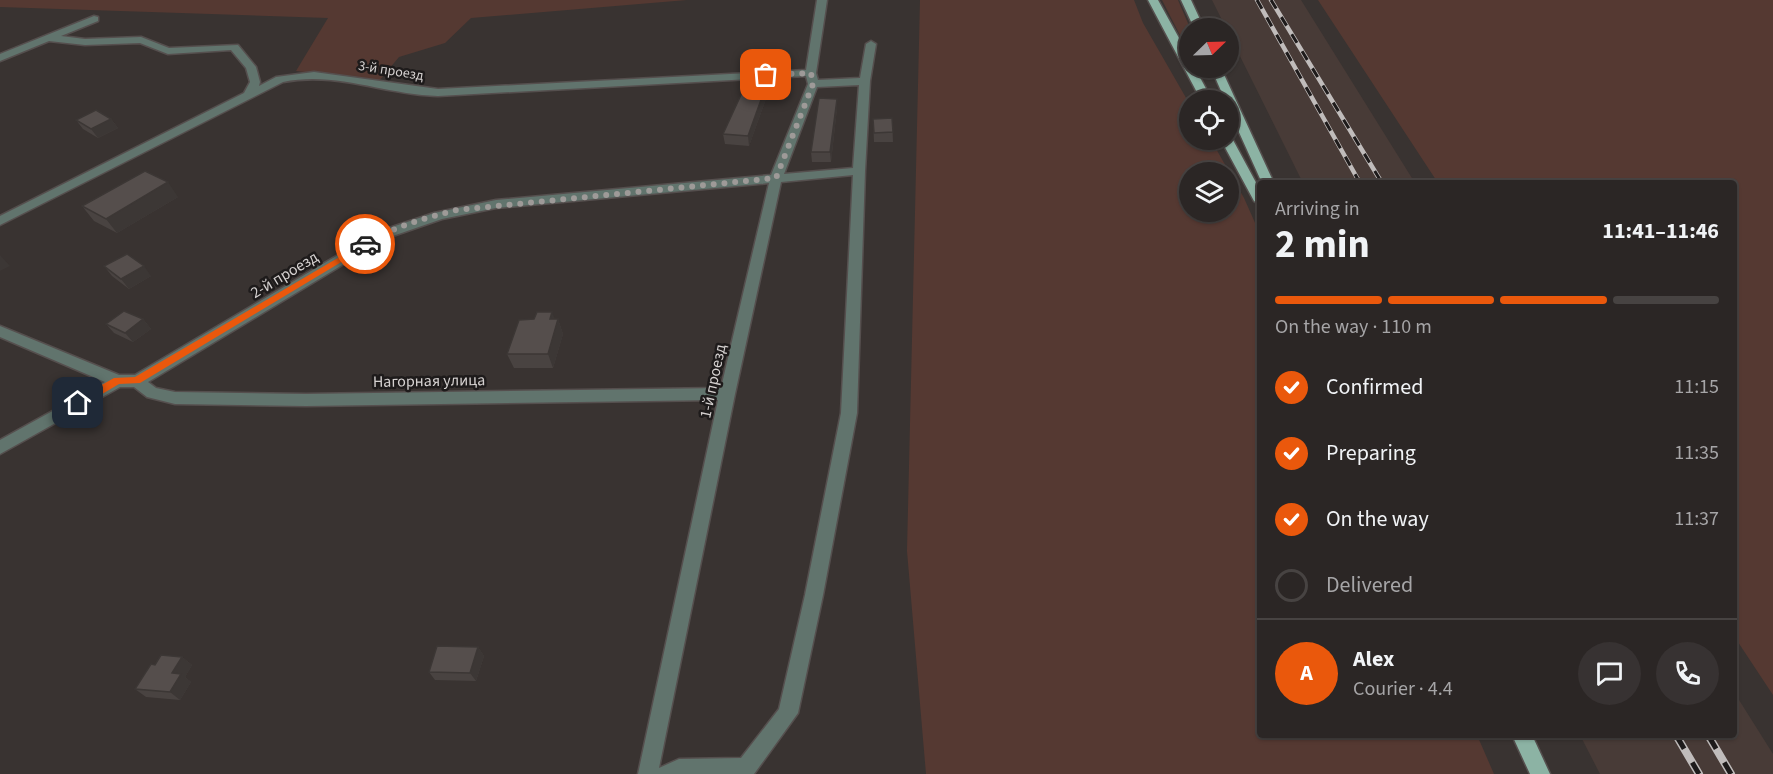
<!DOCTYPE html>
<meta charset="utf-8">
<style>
body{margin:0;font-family:"Source Sans 3",sans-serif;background:#373232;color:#f1f3f6;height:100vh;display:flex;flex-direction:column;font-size:22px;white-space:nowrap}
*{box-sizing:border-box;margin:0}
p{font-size:20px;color:#a6a5a7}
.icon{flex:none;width:33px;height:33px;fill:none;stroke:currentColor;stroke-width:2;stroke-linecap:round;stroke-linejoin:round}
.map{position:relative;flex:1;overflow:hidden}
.drawer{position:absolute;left:1257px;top:180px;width:480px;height:558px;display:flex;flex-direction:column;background:#2b2625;border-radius:6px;box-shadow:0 2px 4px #0004,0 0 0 2px #474342}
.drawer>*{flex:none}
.needle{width:39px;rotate:67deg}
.tools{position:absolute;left:1179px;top:18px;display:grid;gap:12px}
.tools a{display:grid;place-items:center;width:60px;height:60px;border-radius:50%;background:#2b2625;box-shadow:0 2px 4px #0004,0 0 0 2px #474342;font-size:30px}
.pin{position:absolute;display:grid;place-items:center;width:51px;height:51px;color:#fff;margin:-26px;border-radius:12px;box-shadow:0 3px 9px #0006}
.courier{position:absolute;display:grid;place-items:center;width:60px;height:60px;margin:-30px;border:4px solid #ea580c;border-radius:50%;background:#fff;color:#222;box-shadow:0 2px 8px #0007}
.headline em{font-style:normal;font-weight:700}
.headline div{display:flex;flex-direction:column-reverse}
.headline{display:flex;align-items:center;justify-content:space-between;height:102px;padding:0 18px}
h1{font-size:39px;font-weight:700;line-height:45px}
.bar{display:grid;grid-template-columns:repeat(4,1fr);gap:9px 6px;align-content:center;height:72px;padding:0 18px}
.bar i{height:8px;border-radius:4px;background:#474342}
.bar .selected{background:#ea580c}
.bar p{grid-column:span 4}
.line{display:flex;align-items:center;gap:15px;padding:0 18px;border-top:2px solid #474342}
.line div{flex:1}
.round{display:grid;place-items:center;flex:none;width:63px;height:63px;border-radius:32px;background:#373232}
ol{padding:0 18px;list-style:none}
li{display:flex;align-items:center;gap:18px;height:66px}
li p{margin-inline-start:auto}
li .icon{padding:6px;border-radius:50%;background:#ea580c;color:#fff;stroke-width:4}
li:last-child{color:#a6a5a7}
li i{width:33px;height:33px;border:3px solid #474342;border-radius:50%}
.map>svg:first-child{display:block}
.built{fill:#483b37}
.green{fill:#553932;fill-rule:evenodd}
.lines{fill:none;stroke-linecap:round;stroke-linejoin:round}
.minor-casing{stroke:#554f4e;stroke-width:3}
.major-casing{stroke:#554f4e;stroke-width:3}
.minor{fill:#61746d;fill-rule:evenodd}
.major{fill:#8cb3a4;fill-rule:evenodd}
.rail-far1-casing{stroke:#c0bcbb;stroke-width:4.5}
.rail-casing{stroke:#c0bcbb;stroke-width:8}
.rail-far1{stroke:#1e1b1b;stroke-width:3;stroke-dasharray:10;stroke-linecap:butt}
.rail{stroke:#1e1b1b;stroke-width:5;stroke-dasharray:16;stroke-linecap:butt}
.wall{fill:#494341}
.shaded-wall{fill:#3c3735}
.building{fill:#554e4c;stroke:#3c3735;stroke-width:1.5}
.route{fill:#ea580c}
.done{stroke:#9e9a98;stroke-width:6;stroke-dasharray:0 10.8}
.labels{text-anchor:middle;stroke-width:5;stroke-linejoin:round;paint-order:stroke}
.far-street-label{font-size:14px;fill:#d5d1d0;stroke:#1e1b1b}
.street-label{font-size:16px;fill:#d5d1d0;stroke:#1e1b1b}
</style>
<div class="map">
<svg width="1773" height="774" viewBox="0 0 1773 774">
<rect width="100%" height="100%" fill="#393331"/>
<path class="built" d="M1212 0H1301L1415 183H1303L1229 34 1228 28H1226Z
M1734 692 1773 754V774H1600L1580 735H1734Z"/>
<path class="green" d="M0 0H687L471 18 445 43 399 57 379 81 296 71 328 18 0 7Z
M920 0H1134L1143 23 1189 103 1190 140H1211L1244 198 1260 234V735H1477L1494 774H926L907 551ZM1228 172V212H1190V172Z
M1162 0H1178L1190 28 1189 53Z
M1318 0H1773V695L1734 636V183H1438Z"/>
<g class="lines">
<g class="minor-casing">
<path id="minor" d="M817 0H827L816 73 818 80 860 78 866 44 871 41 876 44 870 81 865 171 857 413 823 595 798 713 754 774H638L718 400 306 406 175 404 147 397 134 387H120L0 454V440L105 382 0 337V326L119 375H135L377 232 434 213 496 200 771 175 808 84 806 76 438 96C385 95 337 71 283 82L0 225V216L244 93 250 82 246 68 231 50 168 54 140 43 85 45 49 41 0 61V54L94 16 98 17V21L61 36 85 39 141 37 169 48 238 45 256 67 260 82 259 86 276 77 314 72 438 89 806 70ZM859 85 853 168 784 174 817 87ZM853 175 841 413 805 595 779 709 741 758 679 759 659 768 735 394 781 182ZM769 183 721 388 306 394 175 392 156 388 148 382 387 238 442 219 496 208Z"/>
</g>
<g class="major-casing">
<path id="major" d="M1148 0H1158L1190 58V68H1195L1212 100H1201Z
M1181 0H1191L1204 28H1194Z
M1211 68H1221L1274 183H1262L1228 108V100H1225Z
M1228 137 1233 140 1260 190V205L1254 201 1221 140H1228Z
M1512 735H1532L1550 774H1530Z"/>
</g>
<use href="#minor" class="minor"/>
<use href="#major" class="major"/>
<g class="rail-far1-casing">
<path id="rail-far1" d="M1257 0 1360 183
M1271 0 1382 183"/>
</g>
<g class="rail-casing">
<path id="rail" d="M1676 735 1699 774
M1708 735 1731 774"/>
</g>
<use href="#rail-far1" class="rail-far1"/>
<use href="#rail" class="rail"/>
</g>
<path class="wall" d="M767 96 749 146 725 144 723 134Z
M837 108 831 162H812L811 152Z
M892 118 893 142H874L873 119Z
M111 119 118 128 98 138 83 129 76 120Z
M178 197 117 233 94 221 82 206Z
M104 266 151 276 129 289 112 276Z
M143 319 151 329 133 342 114 333 106 324Z
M555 319H558L563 334 553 368H514L507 354Z
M478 647 484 656 476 681 435 680 429 672Z
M182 657 192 665 185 677 191 682 180 700 146 697 135 689 155 665Z"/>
<path class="shaded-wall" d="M766 86 767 96 749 146 748 136Z
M837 99V108L831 162 830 152Z
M111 119 118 128 98 138 91 129Z
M168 182 178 197 117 233 106 219Z
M0 255 10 266 0 271Z
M144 266 151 276 129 289 121 279Z
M552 312 557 324 558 319 563 334 553 368 548 354 550 319Z
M143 319 151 329 133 342 125 333Z
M478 647 484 656 476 681 470 673Z
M182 657 192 665 185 677 191 682 180 700 170 692 172 673Z"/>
<path class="building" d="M746 84 766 86 748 136 723 134Z
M819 98 837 99 830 152H811Z
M96 110 111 119 91 129 76 120Z
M892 118 893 132 874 133 873 119Z
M145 171 168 182 106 219 82 206Z
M127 254 144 266 121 279 104 266Z
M124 311 143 319 125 333 106 324Z
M537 312H552L550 319H558L548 354H507L519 320 534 319Z
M437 646 478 647 470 673 429 672Z
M161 655 182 657 172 673 181 674 170 692 135 689 151 664 155 665Z"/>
<path class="route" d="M365 242 368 243V246L140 383 119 384 82 406H75V400L114 378 135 377Z"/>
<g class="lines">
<path class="done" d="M365 244C394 227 424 218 457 210L776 178 813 84 811 73 766 75"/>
</g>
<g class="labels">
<g class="far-street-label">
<text transform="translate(391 70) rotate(9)" y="5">3-й проезд</text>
</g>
<g class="street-label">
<text transform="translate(284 274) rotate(-31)" y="6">2-й проезд</text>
<text transform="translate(429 380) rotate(-1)" y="6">Нагорная улица</text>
<text transform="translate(712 381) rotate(-78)" y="6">1-й проезд</text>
</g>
</g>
</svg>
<div class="tools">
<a><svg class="needle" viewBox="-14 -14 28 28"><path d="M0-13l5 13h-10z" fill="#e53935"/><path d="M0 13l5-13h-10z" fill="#a6a5a7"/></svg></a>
<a><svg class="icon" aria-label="locate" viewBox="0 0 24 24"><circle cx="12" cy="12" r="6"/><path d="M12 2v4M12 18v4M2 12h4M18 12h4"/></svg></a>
<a><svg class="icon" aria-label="layers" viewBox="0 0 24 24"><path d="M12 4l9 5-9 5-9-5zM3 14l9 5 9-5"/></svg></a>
</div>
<div class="pin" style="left:766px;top:75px;background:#ea580c"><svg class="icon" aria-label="bag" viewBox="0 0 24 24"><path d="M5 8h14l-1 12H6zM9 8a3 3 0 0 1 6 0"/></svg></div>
<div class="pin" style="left:78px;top:403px;background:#1f2937"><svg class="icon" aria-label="home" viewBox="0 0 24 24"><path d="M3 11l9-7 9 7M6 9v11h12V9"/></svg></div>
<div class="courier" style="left:365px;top:244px"><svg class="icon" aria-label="car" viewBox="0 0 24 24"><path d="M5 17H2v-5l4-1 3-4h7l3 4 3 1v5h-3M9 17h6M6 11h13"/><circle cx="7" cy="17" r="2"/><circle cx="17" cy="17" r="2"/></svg></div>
<section class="drawer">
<div class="headline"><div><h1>2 min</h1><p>Arriving in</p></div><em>11:41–11:46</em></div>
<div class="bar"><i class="selected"></i><i class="selected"></i><i class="selected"></i><i></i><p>On the way · 110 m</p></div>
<ol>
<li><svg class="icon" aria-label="check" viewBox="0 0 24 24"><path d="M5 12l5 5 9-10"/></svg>Confirmed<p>11:15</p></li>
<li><svg class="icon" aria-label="check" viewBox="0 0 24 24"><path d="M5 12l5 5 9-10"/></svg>Preparing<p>11:35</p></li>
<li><svg class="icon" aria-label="check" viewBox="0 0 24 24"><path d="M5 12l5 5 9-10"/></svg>On the way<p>11:37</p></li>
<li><i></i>Delivered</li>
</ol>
<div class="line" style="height:108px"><b class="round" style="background:#ea580c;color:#fff">A</b><div><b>Alex</b><p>Courier · 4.4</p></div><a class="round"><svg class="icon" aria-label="chat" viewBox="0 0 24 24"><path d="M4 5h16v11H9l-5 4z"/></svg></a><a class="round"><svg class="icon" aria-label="phone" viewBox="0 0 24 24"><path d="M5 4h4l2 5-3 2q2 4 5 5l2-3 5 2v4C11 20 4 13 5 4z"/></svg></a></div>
</section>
</div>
